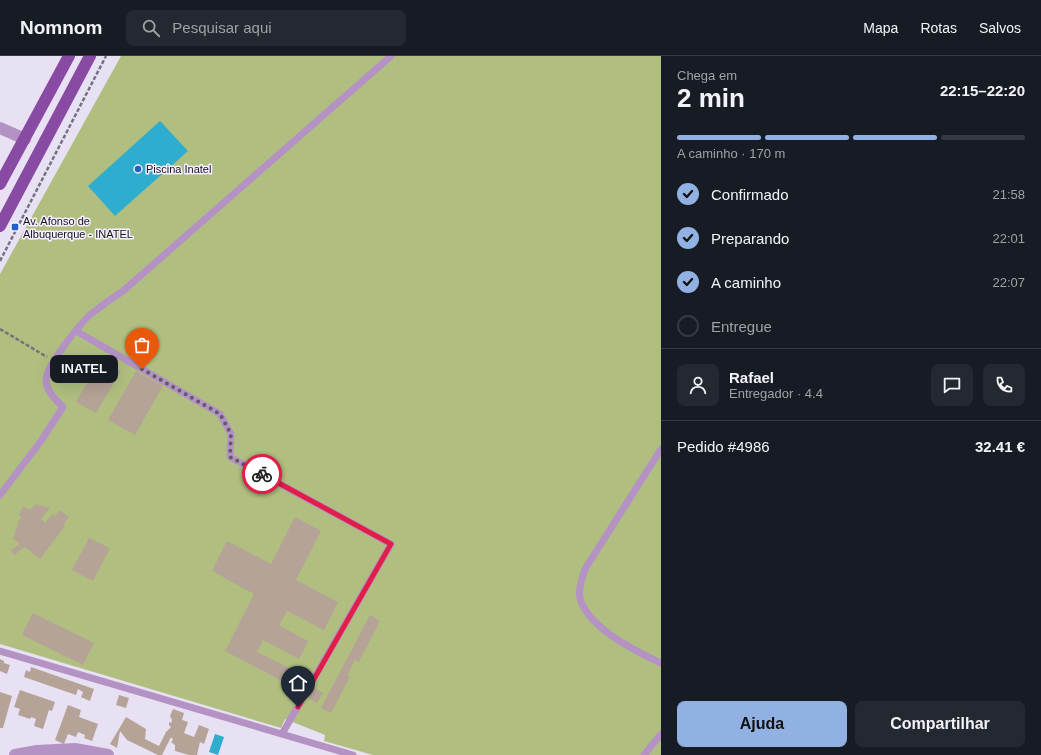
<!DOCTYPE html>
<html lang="pt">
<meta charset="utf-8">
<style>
body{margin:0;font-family:Helvetica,sans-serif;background:#242831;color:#f1f3f6;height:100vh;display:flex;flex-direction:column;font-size:15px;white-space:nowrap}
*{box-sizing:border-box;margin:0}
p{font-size:13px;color:#9ea1a6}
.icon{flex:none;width:22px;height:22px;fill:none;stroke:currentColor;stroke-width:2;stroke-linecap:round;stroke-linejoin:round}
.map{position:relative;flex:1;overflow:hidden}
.details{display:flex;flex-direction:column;background:#171b24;width:380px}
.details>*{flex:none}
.pin{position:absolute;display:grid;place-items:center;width:34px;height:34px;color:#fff;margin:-41px -17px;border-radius:50% 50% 50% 0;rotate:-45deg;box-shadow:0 0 4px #0007}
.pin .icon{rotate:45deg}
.courier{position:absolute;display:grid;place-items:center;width:40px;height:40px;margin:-20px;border:3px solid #e11d48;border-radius:50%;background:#fff;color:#222;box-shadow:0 1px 5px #0007}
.bubble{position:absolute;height:28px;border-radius:8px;background:#171b24;box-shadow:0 4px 16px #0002;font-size:13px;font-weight:700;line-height:28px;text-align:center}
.summary em{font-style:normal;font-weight:700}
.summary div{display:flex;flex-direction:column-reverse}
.summary{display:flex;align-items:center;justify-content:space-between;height:68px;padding:0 16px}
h1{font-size:26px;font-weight:700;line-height:30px}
.bar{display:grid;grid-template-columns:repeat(4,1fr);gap:6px 4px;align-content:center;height:48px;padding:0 16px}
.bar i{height:5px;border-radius:3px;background:#363941}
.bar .current{background:#92b1e3}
.bar p{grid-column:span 4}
.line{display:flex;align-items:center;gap:10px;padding:0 16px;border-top:1px solid #363941}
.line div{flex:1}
.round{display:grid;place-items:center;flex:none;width:42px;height:42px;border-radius:8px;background:#242831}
ol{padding:0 16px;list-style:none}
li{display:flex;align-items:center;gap:12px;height:44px}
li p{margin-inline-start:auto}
li .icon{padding:4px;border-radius:50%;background:#92b1e3;color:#111;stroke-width:4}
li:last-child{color:#9ea1a6}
li i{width:22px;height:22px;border:2px solid #363941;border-radius:50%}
.action{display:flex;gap:8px;margin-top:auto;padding:8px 16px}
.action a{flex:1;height:46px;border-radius:8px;background:#92b1e3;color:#111;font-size:16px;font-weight:700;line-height:46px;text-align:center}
.action a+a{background:#242831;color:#f1f3f6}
header{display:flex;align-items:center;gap:24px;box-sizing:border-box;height:56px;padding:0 20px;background:#171b24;border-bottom:1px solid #363941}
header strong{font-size:19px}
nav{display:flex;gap:22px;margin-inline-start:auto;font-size:14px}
.search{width:280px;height:36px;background:#242831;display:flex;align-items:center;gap:10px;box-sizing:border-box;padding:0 14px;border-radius:8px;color:#9ea1a6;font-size:15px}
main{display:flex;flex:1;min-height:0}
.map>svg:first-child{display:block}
.green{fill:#b0bf7f}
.water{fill:#2eadcf}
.building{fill:#b5a397}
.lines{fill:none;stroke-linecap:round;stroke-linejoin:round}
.path{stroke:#77727f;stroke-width:2.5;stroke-dasharray:4 2;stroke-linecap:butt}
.service{stroke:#b493c4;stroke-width:7}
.minor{stroke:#b493c4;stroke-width:12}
.primary{stroke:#894aa4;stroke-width:12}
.done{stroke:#605b66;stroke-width:4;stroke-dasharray:0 7.2}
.route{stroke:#e11d48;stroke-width:5}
.poi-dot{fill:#1f60cc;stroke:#f5efff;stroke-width:1.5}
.labels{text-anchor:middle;stroke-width:3;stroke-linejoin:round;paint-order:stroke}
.poi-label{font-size:11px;fill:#16131a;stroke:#f5efff;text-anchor:start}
</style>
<header>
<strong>Nomnom</strong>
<div class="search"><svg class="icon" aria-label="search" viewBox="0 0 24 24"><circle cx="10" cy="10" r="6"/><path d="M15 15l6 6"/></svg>Pesquisar aqui</div>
<nav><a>Mapa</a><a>Rotas</a><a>Salvos</a></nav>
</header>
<main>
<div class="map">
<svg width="661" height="699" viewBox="0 0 661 699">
<rect width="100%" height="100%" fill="#e8e1f4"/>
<path class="green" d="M121 0H661V699H373L324 685 325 679 285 663 281 672 0 588V218Z"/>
<path class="water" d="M160 65 188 95 115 160 88 130Z
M215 678 224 681 218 699 209 696Z"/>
<path class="building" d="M101 303 121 315 96 357 76 346Z
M136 315 163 330 135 379 108 364Z
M36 448 50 452 41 463 45 467 52 458 55 460 60 454 69 461 64 468 65 470 40 503 25 491 14 499 11 494 20 488 13 483 19 464 22 461 19 459 23 450 30 454Z
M295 461 321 475 296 524 338 546 324 574 287 555 279 569 308 585 299 603 263 584 257 596 293 614 286 627 225 595 254 538 212 515 227 485 271 508Z
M89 482 110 492 93 525 72 514Z
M33 557 94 587 83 609 22 579Z
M370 559 380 565 359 606 355 604 347 620 350 621 331 657 321 652Z
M0 603 4 605V607L10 609 7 618 0 615Z
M31 611 94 633 90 645 81 641 83 636 78 633 76 639 24 621 26 614 30 616Z
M314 631 323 637 317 647 308 642Z
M20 634 55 646 52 655 49 654 43 673 34 670 36 663 31 661 30 663 18 659 20 653 14 651Z
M0 636 12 640 3 672H0Z
M119 639 129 642 126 652 116 649Z
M68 649 81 654 79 661 98 668 92 685 84 682 85 679 78 676 76 681 68 678 64 688 55 684Z
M173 653 184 657 182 664 188 666 184 677 194 681 199 669 209 673 204 688 200 686 197 699H189L175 695V689L171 686 173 684 171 681 162 699H158L127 684 120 675 117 692 110 688 126 661 146 673 145 683 159 690 166 676 171 671 169 669V666L171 667 172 664 170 660Z"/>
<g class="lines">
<path class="path" d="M0 205 106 0
M0 273 47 301"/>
<path class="service" d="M76 275 220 358 231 378 230 401 391 488 282 678
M661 393 585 513C582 523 577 535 581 546 593 574 635 595 661 607
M0 439 41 385 63 351C56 344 48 337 46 326 43 313 80 268 91 258 101 250 112 242 123 235L391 0
M0 595 353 699
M644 699 661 678"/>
<path class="minor" d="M0 72 25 83
M15 699 37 695 75 693 108 699"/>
<path class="primary" d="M0 128 69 0
M0 170 90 0"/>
</g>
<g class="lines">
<path class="done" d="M142 313 220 358 231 378 230 401 262 418"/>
<path class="route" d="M262 418 391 488 298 651"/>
</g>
<g class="poi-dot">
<circle cx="138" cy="113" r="4"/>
<rect x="11" y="167" width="8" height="8" rx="2"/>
</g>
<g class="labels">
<g class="poi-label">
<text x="146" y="117">Piscina Inatel</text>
<text x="23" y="169">Av. Afonso de<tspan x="23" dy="13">Albuquerque - INATEL</tspan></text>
</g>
</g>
</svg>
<div class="pin" style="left:142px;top:313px;background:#ea580c"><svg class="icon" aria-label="bag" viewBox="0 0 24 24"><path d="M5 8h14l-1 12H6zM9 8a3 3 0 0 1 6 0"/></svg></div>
<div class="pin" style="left:298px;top:651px;background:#1f2937"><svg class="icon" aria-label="home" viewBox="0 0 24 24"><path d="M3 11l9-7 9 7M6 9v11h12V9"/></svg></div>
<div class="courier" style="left:262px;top:418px"><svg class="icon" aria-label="bike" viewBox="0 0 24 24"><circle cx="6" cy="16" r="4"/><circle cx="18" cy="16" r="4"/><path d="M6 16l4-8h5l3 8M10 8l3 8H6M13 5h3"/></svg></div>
<div class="bubble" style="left:50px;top:299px;width:68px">INATEL</div>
</div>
<section class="details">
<div class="summary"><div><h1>2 min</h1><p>Chega em</p></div><em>22:15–22:20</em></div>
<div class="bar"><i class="current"></i><i class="current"></i><i class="current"></i><i></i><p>A caminho · 170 m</p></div>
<ol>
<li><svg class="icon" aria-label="check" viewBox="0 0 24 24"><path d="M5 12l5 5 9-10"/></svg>Confirmado<p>21:58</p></li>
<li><svg class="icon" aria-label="check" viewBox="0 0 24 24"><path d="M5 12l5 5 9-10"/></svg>Preparando<p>22:01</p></li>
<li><svg class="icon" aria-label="check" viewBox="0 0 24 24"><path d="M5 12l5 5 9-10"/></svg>A caminho<p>22:07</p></li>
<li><i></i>Entregue</li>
</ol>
<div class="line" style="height:72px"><a class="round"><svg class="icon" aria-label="person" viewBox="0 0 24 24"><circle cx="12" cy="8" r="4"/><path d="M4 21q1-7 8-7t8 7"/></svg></a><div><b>Rafael</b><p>Entregador · 4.4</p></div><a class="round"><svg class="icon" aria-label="chat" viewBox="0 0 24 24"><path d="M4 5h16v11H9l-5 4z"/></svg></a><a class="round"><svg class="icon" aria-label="phone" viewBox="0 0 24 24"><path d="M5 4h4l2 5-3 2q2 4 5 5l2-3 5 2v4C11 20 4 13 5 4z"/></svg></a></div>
<div class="line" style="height:52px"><div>Pedido #4986</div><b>32.41 €</b></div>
<div class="action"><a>Ajuda</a><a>Compartilhar</a></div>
</section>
</main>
